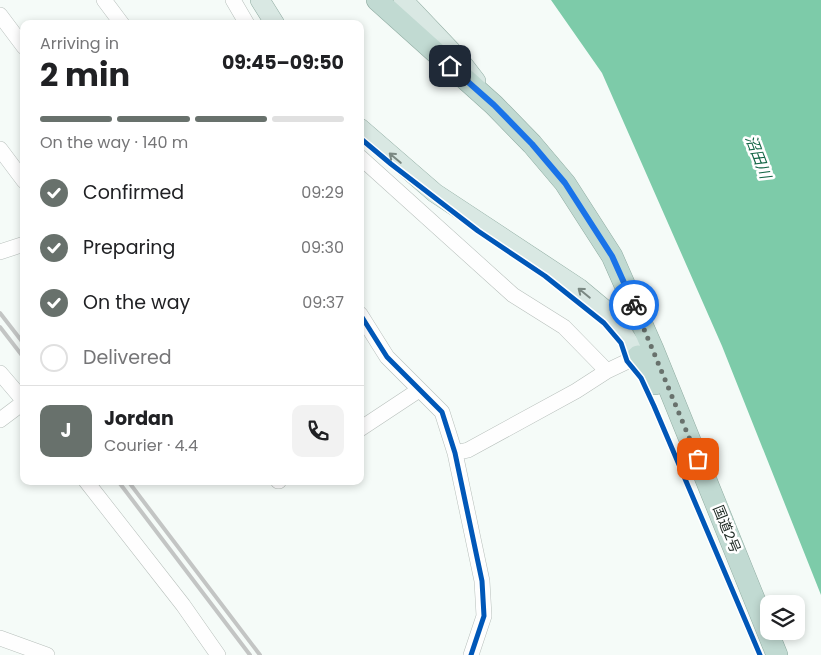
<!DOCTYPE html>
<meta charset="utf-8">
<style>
body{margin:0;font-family:Poppins,"Noto Sans JP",sans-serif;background:#f2f2f2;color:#202124;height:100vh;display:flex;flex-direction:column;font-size:19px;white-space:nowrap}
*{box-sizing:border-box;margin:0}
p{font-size:16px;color:#757577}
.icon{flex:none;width:28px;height:28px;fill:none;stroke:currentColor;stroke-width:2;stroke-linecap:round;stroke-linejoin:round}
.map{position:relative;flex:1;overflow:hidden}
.sheet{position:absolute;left:20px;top:20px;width:344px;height:465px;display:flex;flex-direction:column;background:#fff;border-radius:10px;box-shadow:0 2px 8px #0003}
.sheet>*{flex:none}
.fabs{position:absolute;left:760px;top:595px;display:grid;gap:10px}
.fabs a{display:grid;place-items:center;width:45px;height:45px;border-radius:10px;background:#fff;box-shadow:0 2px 8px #0003;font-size:25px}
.pin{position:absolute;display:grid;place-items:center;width:42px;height:42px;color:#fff;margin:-21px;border-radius:10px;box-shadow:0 2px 8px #0006}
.courier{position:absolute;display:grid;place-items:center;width:50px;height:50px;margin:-25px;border:4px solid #1a73e8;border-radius:50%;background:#fff;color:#222;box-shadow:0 1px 6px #0007}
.summary em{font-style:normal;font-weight:700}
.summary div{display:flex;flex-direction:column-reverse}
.summary{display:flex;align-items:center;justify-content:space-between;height:85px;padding:0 20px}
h1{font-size:32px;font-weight:700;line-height:38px}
.bar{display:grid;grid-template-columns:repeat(4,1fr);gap:8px 5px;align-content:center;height:60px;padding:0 20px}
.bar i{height:6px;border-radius:4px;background:#e0e0e0}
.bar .selected{background:#68716c}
.bar p{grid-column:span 4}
.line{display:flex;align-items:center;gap:12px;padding:0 20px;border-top:1px solid #e0e0e0}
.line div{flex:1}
.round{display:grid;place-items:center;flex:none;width:52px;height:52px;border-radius:10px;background:#f2f2f2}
ol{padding:0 20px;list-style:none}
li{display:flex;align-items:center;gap:15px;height:55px}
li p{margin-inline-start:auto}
li .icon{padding:5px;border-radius:50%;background:#68716c;color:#fff;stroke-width:4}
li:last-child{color:#757577}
li i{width:28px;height:28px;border:2px solid #e0e0e0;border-radius:50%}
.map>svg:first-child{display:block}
.water{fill:#7dcba9}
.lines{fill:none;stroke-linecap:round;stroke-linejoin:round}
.minor-casing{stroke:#b7bfbb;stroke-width:16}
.major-casing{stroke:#90aca2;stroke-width:20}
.highway-casing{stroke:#90aca2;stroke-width:22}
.minor{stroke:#fefefe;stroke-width:15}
.major{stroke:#d9e8e3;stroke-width:19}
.highway{stroke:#c1dad2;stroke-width:21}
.rail{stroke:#c3c5c4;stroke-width:4}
.cycleway-casing{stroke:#fff;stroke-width:8}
.cycleway{stroke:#0057b8;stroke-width:5}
.oneway{stroke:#7a8882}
.done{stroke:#68716c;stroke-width:5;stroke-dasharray:0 9}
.route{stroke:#1a73e8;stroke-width:6}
.labels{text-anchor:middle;stroke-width:5;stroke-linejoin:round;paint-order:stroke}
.street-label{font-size:14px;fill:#1c2721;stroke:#fff}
.water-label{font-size:15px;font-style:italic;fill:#156747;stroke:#fff}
</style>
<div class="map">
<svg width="821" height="655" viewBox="0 0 821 655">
<rect width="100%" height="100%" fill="#f5fbf8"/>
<path class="water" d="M551 0H821V595L722 346 602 73Z"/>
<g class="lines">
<g class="minor-casing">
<path id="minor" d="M104 0 122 24
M233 0 247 24
M0 15 24 47
M0 149 24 181
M360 157 513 295 564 327 607 371
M0 252 24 244
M360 314 387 357 442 412 455 453 482 581 484 616 471 655
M0 373 24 401
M0 420 24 402
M360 429 419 390
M455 453 468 450 576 391 607 371 647 352
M86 481 183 605 218 655
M278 481H279
M0 638 47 655"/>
</g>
<g class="major-casing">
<path id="major" d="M260 0 275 24
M403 0 459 59 476 81
M360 128 435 193 579 288 609 313 638 356"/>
</g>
<g class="highway-casing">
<path id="highway" d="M377 0 494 105 532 144 565 183 612 256 653 349 777 655
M638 356 655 384"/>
</g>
<use href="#minor" class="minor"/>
<use href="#major" class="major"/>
<use href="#highway" class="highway"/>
<path class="rail" d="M0 313 24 344
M0 327 24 358
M118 481 250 655
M128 481 260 655"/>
<g class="cycleway-casing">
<path id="cycleway" d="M360 138 391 164 478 231 545 276 604 323 621 343 627 361 641 378 654 406 760 655
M360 314 387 357 442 412 455 453 482 581 484 616 471 655"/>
</g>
<use href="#cycleway" class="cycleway"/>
</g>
<defs><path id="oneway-shaft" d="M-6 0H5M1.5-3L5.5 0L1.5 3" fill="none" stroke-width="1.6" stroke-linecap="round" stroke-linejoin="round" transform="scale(1.25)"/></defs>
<g class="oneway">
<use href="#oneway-shaft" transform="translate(395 158) rotate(-140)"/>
<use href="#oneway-shaft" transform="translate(584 293) rotate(-141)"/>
</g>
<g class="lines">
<path class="done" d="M634 305 698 459"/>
<path class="route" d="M450 66 494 105 532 144 565 183 612 256 634 305"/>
</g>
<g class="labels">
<g class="street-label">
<text transform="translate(727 529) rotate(68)" y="5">国道2号</text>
</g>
<g class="water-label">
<text transform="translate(758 157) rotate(69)" y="5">沼田川</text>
</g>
</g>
</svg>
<div class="fabs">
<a><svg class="icon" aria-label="layers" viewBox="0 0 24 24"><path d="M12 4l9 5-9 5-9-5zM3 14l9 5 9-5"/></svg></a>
</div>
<div class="pin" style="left:698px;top:459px;background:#ea580c"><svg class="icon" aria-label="bag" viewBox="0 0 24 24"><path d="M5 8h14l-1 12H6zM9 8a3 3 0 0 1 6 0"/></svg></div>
<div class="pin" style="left:450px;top:66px;background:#1f2937"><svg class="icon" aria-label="home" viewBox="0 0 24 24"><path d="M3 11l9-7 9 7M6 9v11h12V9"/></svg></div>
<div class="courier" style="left:634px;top:305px"><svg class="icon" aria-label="bike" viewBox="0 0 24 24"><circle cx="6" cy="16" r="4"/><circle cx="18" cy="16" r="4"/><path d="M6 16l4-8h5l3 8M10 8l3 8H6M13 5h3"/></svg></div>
<section class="sheet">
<div class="summary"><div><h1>2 min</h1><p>Arriving in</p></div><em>09:45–09:50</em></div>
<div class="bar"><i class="selected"></i><i class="selected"></i><i class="selected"></i><i></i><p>On the way · 140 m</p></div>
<ol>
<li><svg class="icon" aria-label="check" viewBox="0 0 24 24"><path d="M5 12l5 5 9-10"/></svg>Confirmed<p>09:29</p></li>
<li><svg class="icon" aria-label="check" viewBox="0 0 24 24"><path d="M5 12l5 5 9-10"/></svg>Preparing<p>09:30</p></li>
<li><svg class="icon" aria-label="check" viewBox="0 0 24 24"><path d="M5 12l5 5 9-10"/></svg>On the way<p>09:37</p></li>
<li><i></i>Delivered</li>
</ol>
<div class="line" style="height:90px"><b class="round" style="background:#68716c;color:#fff">J</b><div><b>Jordan</b><p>Courier · 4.4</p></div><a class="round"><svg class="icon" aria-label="phone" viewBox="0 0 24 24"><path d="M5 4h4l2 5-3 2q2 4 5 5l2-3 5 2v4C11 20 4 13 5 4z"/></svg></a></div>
</section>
</div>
